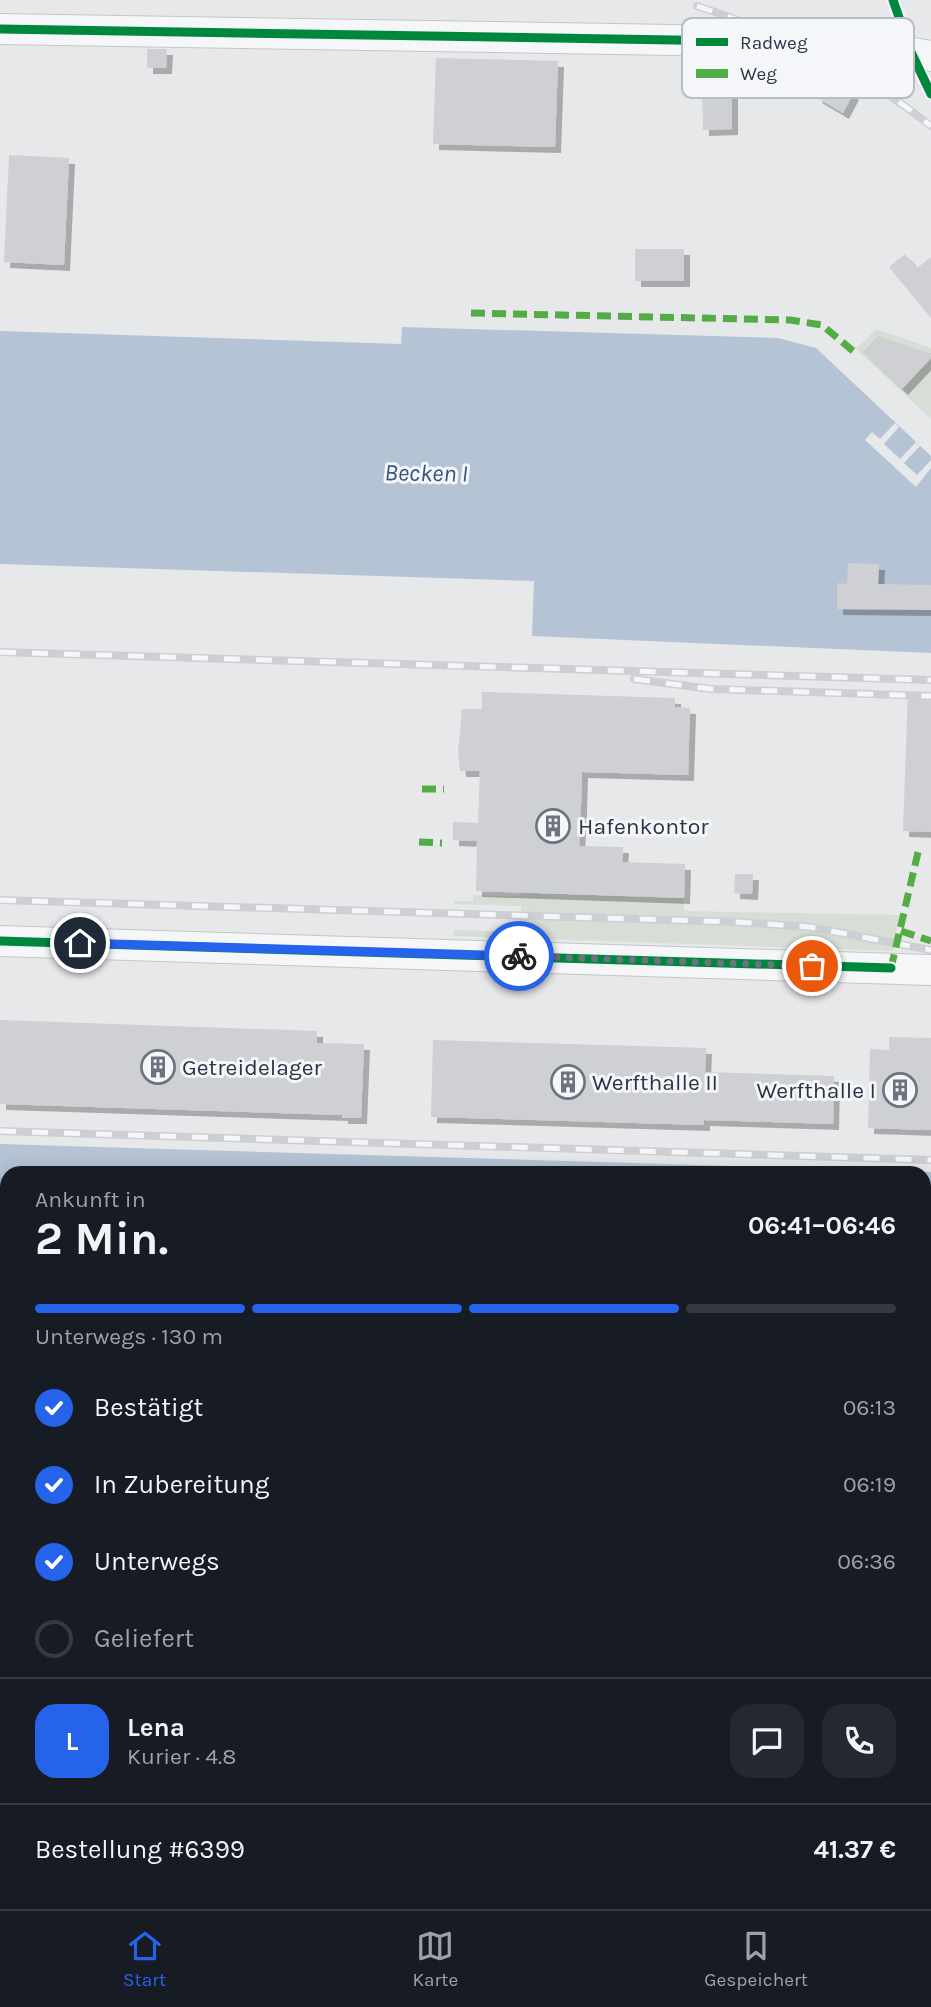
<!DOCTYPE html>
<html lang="de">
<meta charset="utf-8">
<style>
body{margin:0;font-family:Karla,sans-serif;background:#242831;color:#f1f3f6;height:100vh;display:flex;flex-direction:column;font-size:26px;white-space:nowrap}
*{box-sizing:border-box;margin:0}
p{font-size:23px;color:#9ea1a6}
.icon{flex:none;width:38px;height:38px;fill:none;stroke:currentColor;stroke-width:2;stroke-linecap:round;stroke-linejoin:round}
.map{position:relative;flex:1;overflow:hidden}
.side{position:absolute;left:0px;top:1166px;width:931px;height:744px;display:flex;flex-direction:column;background:#171b24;border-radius:21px 21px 0 0;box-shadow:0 4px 18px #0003}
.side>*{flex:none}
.pin{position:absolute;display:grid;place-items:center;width:60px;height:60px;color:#fff;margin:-30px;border:4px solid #fff;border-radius:50%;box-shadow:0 2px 7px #0007}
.courier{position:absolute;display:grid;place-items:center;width:70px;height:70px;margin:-35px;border:5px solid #2563eb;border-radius:50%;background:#fff;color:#222;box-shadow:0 2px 9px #0007}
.headline em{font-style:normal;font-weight:700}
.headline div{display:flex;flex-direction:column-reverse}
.headline{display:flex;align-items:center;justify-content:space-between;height:119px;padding:0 35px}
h1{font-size:46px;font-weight:700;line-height:52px}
.bar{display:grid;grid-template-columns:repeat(4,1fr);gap:10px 7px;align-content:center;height:84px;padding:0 35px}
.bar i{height:9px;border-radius:5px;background:#363941}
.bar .current{background:#2563eb}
.bar p{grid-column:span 4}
.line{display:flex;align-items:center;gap:18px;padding:0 35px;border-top:2px solid #363941}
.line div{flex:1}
.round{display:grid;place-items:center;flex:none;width:74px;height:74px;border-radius:21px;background:#242831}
ol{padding:0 35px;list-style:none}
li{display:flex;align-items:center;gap:21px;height:77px}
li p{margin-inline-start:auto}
li .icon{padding:7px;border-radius:50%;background:#2563eb;color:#fff;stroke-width:4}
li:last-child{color:#9ea1a6}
li i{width:38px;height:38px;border:4px solid #363941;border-radius:50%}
.dock{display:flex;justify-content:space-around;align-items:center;height:98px;border-top:2px solid #363941;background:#171b24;font-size:19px;color:#9ea1a6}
.dock a{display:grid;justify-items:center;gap:4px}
.dock .current{color:#2563eb}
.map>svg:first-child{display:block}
.green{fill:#d6ded6}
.water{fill:#b4c4d5}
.pier{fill:#e6e8ea}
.building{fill:#ced0d3;filter:url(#shadow)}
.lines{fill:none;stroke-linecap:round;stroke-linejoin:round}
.minor-casing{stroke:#c4c6c8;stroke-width:32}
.minor{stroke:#f5f6f7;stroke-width:30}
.rail-casing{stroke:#cecfd2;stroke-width:8}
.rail{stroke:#f4f6f9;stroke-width:5;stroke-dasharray:16;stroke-linecap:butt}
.quiet{stroke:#54ac47;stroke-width:7;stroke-dasharray:14 7;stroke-linecap:butt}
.cycleway-casing{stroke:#f4f6f9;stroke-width:13}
.cycleway{stroke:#00873e;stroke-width:9}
.done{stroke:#6c737f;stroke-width:7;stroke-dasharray:0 12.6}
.route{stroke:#2563eb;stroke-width:9}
.labels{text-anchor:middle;stroke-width:6;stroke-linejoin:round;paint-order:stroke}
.poi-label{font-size:23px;fill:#2b3445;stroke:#f4f6f9;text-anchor:start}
.water-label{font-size:24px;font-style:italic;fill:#34527a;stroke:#f4f6f9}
.key{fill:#f4f6f9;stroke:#b8bcc3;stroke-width:2}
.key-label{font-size:19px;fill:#2b3445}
</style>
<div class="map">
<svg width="931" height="1909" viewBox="0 0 931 1909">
<defs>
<filter id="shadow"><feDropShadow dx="6" dy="6" stdDeviation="0" flood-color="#0004"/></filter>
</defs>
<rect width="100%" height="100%" fill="#e6e8ea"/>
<path class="green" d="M876 329 931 348V419L856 349Z
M522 893 684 898V911L899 915 893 951 454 936V930L520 932 521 906 454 904V901H473V895L521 896Z"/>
<path class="water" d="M402 327 778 338 816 348 931 456V653L532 636 534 581 0 564V331L401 344Z
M0 1144 931 1172V1485H924V1172H7V1453H0Z"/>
<path class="pier" d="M895 423 899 427 884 444 900 459 916 442 920 446 904 463 917 475 931 460V468L916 487 865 440 872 432 880 439Z"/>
<path class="building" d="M147 49H167L166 68H147Z
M436 58 558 61 555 147 433 144Z
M826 79 853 94 843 113 816 97Z
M702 83H732V129L703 130Z
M9 155 69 158 64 265 4 262Z
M635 249H684V281H635Z
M905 254 917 268 931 257V318L889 267Z
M878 336 931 354V358L902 389 863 352Z
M848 563 879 564 878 584 931 585V610L837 609V583L847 584Z
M482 692 675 698V707L690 708 688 775 582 772 581 806 579 846 623 847 622 862 685 864 684 898 476 891 477 841 453 840V822L478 823 480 771H460L458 752 462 709H482Z
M908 692 931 693V832L903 831Z
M735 874H753L752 894 734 893Z
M0 1020 317 1031V1043L364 1044 361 1118H342V1115L0 1104Z
M889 1037 931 1038V1130L868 1128 870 1049 889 1050Z
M433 1040 706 1048 705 1072 834 1076 833 1124 704 1120V1125L431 1117Z"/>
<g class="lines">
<g class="minor-casing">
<path id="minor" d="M0 29 798 42 863 45 931 56
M0 941 931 970
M0 1727H7
M924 1756H931"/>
</g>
<use href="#minor" class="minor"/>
<g class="rail-casing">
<path id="rail" d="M697 6C783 34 860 69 931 126
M0 652 931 680
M634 679 711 689 931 696
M0 900 737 922 810 927 931 950
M0 1131 931 1160
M0 1493H7
M0 1509H7
M924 1521 931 1522
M924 1536H931"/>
</g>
<use href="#rail" class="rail"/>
<path class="quiet" d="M471 313 790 320 822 325 853 351
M422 789H444
M419 842 442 843
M901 931 931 941
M891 968 919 848"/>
<g class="cycleway-casing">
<path id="cycleway" d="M893 0 911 52 931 94
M0 29 798 42 911 52
M0 941 891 968"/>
</g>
<use href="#cycleway" class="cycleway"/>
</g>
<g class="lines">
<path class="done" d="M519 956 812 966"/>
<path class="route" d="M80 943 519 956"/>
</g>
<defs>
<g id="building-ring" transform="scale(1.75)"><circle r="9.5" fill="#f4f6f9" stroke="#6c737f" stroke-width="1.5"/><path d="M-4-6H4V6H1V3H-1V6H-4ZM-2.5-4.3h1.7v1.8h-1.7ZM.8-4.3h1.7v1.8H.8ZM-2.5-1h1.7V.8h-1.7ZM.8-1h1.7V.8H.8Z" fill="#6c737f"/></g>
</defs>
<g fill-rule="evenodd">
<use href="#building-ring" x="553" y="826"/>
<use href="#building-ring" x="158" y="1067"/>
<use href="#building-ring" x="568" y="1082"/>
<use href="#building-ring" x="900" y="1090"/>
</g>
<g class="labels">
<g class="poi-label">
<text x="578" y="834">Hafenkontor</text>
<text x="182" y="1075">Getreidelager</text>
<text x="592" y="1090">Werfthalle II</text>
<text x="876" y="1098" text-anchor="end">Werfthalle I</text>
</g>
<g class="water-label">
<text transform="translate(426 473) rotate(1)" y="8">Becken I</text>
</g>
</g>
<rect x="682" y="18" width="232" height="80" rx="10" class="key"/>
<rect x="696" y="38" width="32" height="8" fill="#00873e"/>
<rect x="696" y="69" width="32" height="9" fill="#54ac47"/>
<g class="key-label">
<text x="740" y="49">Radweg</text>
<text x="740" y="80">Weg</text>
</g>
</svg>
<div class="pin" style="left:812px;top:966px;background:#ea580c"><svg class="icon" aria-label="bag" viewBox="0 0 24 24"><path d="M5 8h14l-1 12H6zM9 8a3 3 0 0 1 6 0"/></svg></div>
<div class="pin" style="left:80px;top:943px;background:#1f2937"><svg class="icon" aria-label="home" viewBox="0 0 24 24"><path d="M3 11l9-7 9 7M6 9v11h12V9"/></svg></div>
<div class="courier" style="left:519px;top:956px"><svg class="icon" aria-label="bike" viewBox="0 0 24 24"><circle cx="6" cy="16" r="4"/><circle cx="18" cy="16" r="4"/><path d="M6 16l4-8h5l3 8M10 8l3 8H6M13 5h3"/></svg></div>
<section class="side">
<div class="headline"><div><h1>2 Min.</h1><p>Ankunft in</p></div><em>06:41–06:46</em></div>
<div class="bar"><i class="current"></i><i class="current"></i><i class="current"></i><i></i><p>Unterwegs · 130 m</p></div>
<ol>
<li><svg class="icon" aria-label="check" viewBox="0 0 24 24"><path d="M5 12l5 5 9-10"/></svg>Bestätigt<p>06:13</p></li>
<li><svg class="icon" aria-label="check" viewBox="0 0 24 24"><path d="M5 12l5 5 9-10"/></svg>In Zubereitung<p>06:19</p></li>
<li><svg class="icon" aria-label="check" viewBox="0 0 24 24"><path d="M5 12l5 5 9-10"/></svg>Unterwegs<p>06:36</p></li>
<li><i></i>Geliefert</li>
</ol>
<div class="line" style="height:126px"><b class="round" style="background:#2563eb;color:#fff">L</b><div><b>Lena</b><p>Kurier · 4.8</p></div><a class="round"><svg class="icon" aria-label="chat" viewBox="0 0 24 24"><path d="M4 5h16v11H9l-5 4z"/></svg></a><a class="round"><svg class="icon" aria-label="phone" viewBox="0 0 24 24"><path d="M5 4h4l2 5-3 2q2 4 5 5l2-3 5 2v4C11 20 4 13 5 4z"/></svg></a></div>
<div class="line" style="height:91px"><div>Bestellung #6399</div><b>41.37 €</b></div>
</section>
</div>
<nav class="dock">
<a class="current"><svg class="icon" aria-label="home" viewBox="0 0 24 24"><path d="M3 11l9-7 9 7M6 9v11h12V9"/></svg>Start</a>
<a><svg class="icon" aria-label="map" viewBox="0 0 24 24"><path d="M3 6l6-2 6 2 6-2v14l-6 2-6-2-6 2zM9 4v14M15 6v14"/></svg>Karte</a>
<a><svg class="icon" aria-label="saved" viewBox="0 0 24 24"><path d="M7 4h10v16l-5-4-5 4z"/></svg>Gespeichert</a>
</nav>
